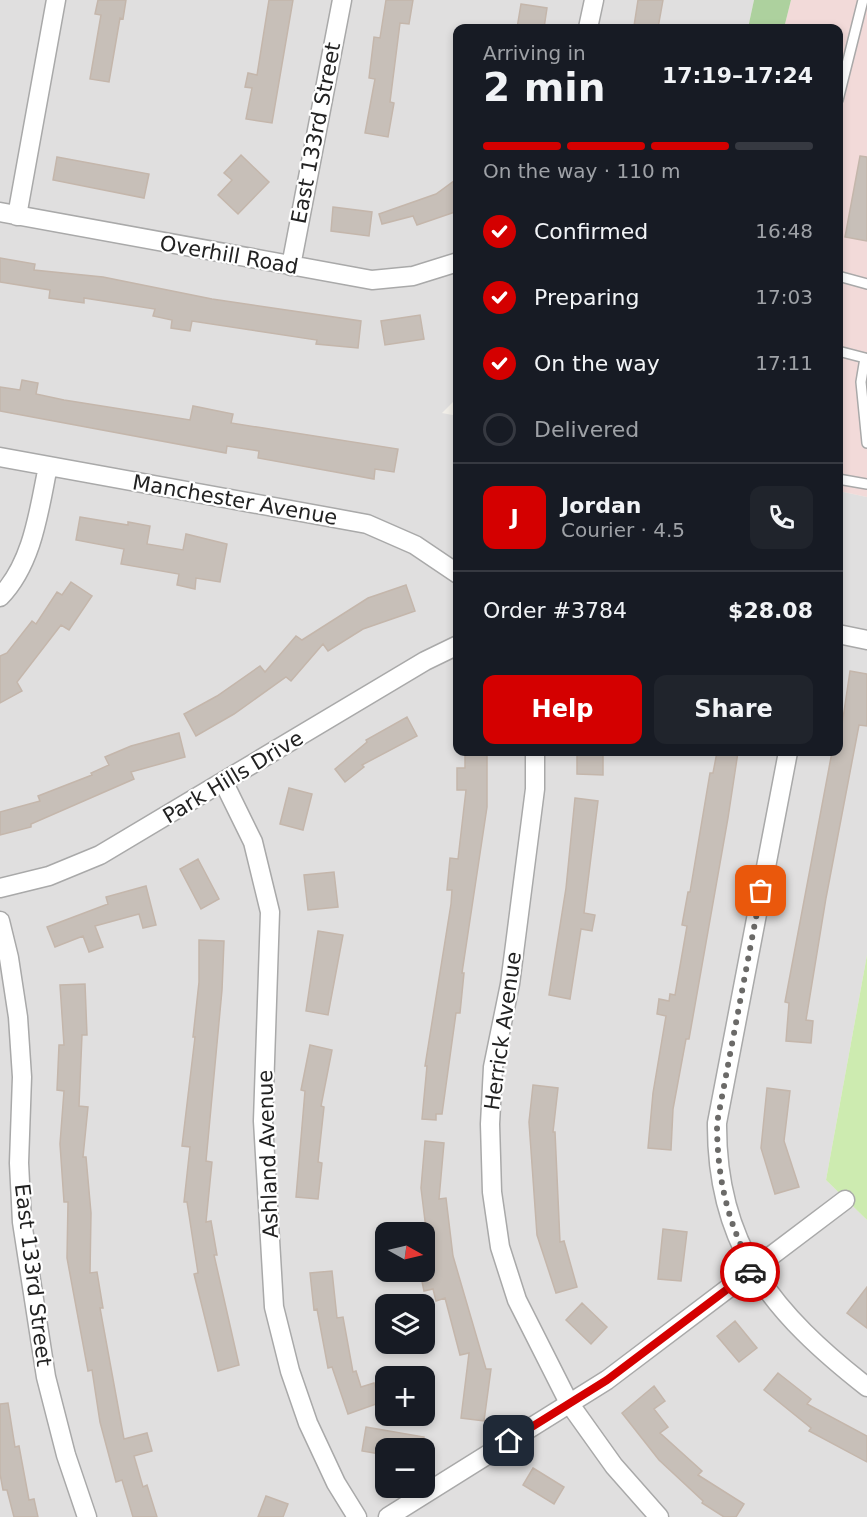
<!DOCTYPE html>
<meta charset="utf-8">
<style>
body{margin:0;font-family:"DejaVu Sans",sans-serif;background:#20242c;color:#f1f3f6;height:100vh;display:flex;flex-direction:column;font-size:22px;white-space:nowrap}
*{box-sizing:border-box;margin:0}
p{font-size:20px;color:#9ea1a6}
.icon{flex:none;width:33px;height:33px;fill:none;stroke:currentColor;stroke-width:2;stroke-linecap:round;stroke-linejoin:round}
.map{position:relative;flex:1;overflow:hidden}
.sheet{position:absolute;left:453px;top:24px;width:390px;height:732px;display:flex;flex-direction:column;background:#171b24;border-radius:12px;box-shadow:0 3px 9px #0003}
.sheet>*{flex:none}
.needle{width:39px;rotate:98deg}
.fabs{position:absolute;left:375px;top:1222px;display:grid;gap:12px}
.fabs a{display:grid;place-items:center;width:60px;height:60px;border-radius:12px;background:#171b24;box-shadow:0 3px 9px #0003;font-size:30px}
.pin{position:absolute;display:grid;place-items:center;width:51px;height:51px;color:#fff;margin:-26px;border-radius:12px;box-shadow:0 3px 9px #0006}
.courier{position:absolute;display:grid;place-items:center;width:60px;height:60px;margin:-30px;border:4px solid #d40000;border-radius:50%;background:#fff;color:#222;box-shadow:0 2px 8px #0007}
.summary em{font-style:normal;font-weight:800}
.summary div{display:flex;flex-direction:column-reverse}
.summary{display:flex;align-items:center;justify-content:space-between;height:102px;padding:0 30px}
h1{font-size:39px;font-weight:800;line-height:45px}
.bar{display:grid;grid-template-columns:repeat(4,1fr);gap:9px 6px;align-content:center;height:72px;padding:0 30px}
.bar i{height:8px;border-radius:4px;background:#363941}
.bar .current{background:#d40000}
.bar p{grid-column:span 4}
.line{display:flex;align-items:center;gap:15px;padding:0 30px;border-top:2px solid #363941}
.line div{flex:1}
.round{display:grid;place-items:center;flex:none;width:63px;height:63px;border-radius:12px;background:#20242c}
ol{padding:0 30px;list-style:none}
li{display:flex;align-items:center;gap:18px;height:66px}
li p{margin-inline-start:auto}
li .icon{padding:6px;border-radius:50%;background:#d40000;color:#fff;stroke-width:4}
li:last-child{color:#9ea1a6}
li i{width:33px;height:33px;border:3px solid #363941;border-radius:50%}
.button{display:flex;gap:12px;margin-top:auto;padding:12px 30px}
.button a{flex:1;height:69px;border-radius:12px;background:#d40000;color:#fff;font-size:24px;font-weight:800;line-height:69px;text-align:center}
.button a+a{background:#20242c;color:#f1f3f6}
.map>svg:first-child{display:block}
.residential{fill:#e0dfdf;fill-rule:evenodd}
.commercial{fill:#f2dad9}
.grass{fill:#cdebb0}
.forest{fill:#add19e}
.building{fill:#c7bfb8;stroke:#c4b6ab;stroke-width:1.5}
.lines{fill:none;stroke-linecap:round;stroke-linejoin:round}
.lane-casing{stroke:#a9a9a9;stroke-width:12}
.street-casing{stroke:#a9a9a9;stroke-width:21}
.lane{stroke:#fff;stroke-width:9}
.street{stroke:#fff;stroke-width:18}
.done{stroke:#6b6a68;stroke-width:6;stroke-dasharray:0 10.8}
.route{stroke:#d40000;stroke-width:8}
.labels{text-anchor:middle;stroke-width:4.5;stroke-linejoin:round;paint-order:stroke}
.street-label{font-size:21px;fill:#222;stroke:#fff}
</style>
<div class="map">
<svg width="867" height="1517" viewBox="0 0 867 1517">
<rect width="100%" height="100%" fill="#f2efe9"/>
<path class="residential" d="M0 0H754L748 28H458V397L442 413 458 416V752H838L839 491 867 497V955L826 1180 867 1220V1517H0ZM386 1233H424V1272H386ZM386 1305H424V1344H386ZM386 1377H424V1416H386ZM386 1449H424V1488H386Z"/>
<path class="commercial" d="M791 0H867V497L839 491 838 28H784Z"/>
<path class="grass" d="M867 955V1220L826 1180Z"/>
<path class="forest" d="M754 0H791L784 28H748Z"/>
<path class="building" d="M98 0H126L123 19 120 18 109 82 90 79 101 15 95 14Z
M269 0H293L272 123 246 119 252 88 245 87 248 73 257 75Z
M386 0H413L409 24 400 23 390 102 394 103 388 137 365 133 375 79 369 78 374 37 380 38Z
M638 0H663L658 28 634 26Z
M521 4 547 8 544 28H517Z
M241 155 269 182 238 214 218 195 232 180 224 173Z
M860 156 867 157V241L845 237Z
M57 157 149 174 144 198 53 180Z
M458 178V211L417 225 413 216 382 224 379 214 436 194Z
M333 207 372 212 369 236 331 231Z
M0 258 35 264 34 270 103 277 212 299 361 321 358 348 316 344 317 340 192 321 190 331 171 328 172 320 153 316 155 309 84 298V303L49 298 50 290 0 282Z
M420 315 424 339 385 345 381 321Z
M22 380 38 383 36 394 64 400 190 420 193 406 233 414 231 423 398 449 394 472 375 469 374 479 258 458 259 451 227 446 226 453 0 411V387L20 390Z
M80 517 128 525V522L150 526 147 544 183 550 186 534 227 544 220 582 196 578 195 589 177 585 179 574 121 564 124 549 76 540Z
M71 582 92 596 69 630 61 625 17 682 22 691 0 703V656L7 653 32 621 36 624 57 592 62 595Z
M406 585 415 611 363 629 328 651 323 644 291 681 286 677 234 714 196 736 184 714 217 696 260 666 265 672 296 636 302 640 368 598Z
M850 671 867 674V726L859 725 826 898 806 1020 813 1021 811 1043 786 1041 789 1003 785 1002 832 752H838Z
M407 717 417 736 362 765 364 767 345 782 335 769 367 742 366 740Z
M179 733 185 757 131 772 134 779 31 824V827L0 835V812L40 801 38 796 92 775 91 773 109 765 105 757 131 746Z
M465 752H487V807L462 973H464L460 1013H456L442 1114H436V1120L422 1119 427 1066H425L451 904 452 890H447L450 858 458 859 466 790H457V768H465Z
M577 752H603V775L577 774Z
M717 752H738L728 818 689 1039H686L673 1109 671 1150 648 1148 653 1093 666 1016 657 1014 659 999 669 1001 670 994 675 995 687 926 682 925 688 892H690L710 773H713Z
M289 788 312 794 303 830 280 824Z
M575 798 598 801 584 913 595 915 592 931 581 929 570 999 549 995 566 888Z
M198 859 219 899 201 909 180 869Z
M334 872 338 907 308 910 304 875Z
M146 886 156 925 143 928 139 914 95 926 103 947 89 952 83 936 55 947 47 927 108 904 106 897Z
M318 931 343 935 328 1015 306 1011Z
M199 940 224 941 222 990 206 1161 212 1162 206 1222 211 1221 217 1255H214L239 1365 218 1371 194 1274 198 1273 187 1202H184L190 1147 182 1146 195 1037H193L199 982Z
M85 984 87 1035H82L79 1106 88 1107 83 1157H86L91 1213 90 1273 97 1272 103 1308H100L124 1439 147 1433 152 1451 134 1456 143 1487 147 1485 157 1517H133L122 1480 116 1482 100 1422 92 1370 88 1371 67 1258 68 1202H64L60 1144 64 1091 57 1090 59 1045H64L60 985Z
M310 1045 332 1050 321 1106 324 1107 318 1162 322 1163 318 1199 296 1197 305 1091 301 1090Z
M533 1085 558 1088 553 1132H555L560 1242 564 1241 577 1287 556 1293 537 1235 529 1122Z
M767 1088 790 1091 784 1141 799 1187 775 1194 761 1148Z
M425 1141 444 1143 439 1199 446 1198 453 1256 486 1369H491L484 1421 461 1418 469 1353 460 1355 445 1298 436 1301 433 1289 424 1291 420 1272H424V1263L430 1262 421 1188Z
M663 1229 687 1232 681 1281 658 1279Z
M332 1271 337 1318 343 1317 353 1372 356 1371 361 1387 374 1383 379 1398V1403L348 1414 332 1367 328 1368 317 1309 314 1310 310 1273Z
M867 1287V1328L847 1313Z
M582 1303 607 1327 591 1344 566 1320Z
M735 1321 757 1348 739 1362 717 1336Z
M778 1373 811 1399 807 1404 867 1436V1462L809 1431 811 1428 764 1390Z
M654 1386 665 1401 654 1409 668 1427 660 1433 702 1471 698 1475 744 1504 736 1517H724L702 1503 703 1501 659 1460 622 1413Z
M8 1403 15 1447 19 1446 29 1500 34 1499 38 1517H14L7 1490H3L0 1474V1404Z
M366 1427 424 1437 422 1449H386V1455L362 1451Z
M533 1468 564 1487 554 1504 523 1485Z
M266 1496 288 1504 283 1517H258Z"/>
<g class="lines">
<g class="lane-casing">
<path id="lane" d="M838 100 863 0
M838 276 867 284
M838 351 865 358 861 382 867 443
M838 479 867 484"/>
</g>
<g class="street-casing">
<path id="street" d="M588 28 594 0
M0 212 372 280 413 276 458 262
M17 216 56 0
M291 266 342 0
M0 457 367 524 415 545 458 574
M0 597C33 563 39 510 48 466
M838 634 867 640
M535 752V789L510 984 493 1067 490 1124 492 1192 500 1247 517 1300 569 1403 614 1466 659 1517
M788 752 717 1123C716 1247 774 1314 867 1387
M224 783 253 842 270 912 263 1121 274 1307 290 1371 308 1423 336 1483 357 1517
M0 888 49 876 100 855 425 661 458 645
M0 921 9 958 18 1017 22 1077 19 1163 22 1222 46 1377 66 1455 87 1517
M388 1517 607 1380 845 1200"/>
</g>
<use href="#lane" class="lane"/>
<use href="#street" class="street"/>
</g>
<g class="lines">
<path class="done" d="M750 1272 753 1270C727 1222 717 1177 717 1123L761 891"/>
<path class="route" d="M509 1441 607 1380 750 1272"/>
</g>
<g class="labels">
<g class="street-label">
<text transform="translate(316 133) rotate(-79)" y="7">East 133rd Street</text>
<text transform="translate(229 255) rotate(10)" y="7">Overhill Road</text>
<text transform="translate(235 500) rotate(10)" y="7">Manchester Avenue</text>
<text transform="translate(233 777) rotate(-31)" y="7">Park Hills Drive</text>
<text transform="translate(503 1031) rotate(-82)" y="7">Herrick Avenue</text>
<text transform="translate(268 1154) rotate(-92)" y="7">Ashland Avenue</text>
<text transform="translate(33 1275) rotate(83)" y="7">East 133rd Street</text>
</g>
</g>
</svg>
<div class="fabs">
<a><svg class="needle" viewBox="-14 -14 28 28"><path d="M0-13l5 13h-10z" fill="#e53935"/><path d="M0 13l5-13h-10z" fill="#9ea1a6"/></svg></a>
<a><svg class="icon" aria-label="layers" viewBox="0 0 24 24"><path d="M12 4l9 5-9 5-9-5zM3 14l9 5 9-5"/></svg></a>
<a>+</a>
<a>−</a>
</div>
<div class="pin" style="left:761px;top:891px;background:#ea580c"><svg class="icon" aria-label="bag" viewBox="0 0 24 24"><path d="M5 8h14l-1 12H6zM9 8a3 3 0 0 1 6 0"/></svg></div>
<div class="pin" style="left:509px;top:1441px;background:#1f2937"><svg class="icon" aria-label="home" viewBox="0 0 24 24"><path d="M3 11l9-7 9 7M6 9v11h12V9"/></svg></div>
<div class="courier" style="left:750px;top:1272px"><svg class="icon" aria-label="car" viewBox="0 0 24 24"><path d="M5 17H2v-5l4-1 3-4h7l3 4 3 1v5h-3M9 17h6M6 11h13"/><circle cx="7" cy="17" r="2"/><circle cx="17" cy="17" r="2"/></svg></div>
<section class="sheet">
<div class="summary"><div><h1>2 min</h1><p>Arriving in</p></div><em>17:19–17:24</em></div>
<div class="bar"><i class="current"></i><i class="current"></i><i class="current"></i><i></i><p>On the way · 110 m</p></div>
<ol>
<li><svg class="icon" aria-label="check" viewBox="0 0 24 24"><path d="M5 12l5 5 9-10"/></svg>Confirmed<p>16:48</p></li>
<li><svg class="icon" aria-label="check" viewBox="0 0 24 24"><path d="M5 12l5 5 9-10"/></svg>Preparing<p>17:03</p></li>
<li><svg class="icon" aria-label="check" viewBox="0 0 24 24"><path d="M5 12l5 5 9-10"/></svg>On the way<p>17:11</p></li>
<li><i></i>Delivered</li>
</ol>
<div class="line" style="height:108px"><b class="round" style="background:#d40000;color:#fff">J</b><div><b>Jordan</b><p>Courier · 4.5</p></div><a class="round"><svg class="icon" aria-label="phone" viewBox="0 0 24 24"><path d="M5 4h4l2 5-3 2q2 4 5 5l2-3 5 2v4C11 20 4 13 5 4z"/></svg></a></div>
<div class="line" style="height:78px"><div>Order #3784</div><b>$28.08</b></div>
<div class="button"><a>Help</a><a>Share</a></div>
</section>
</div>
